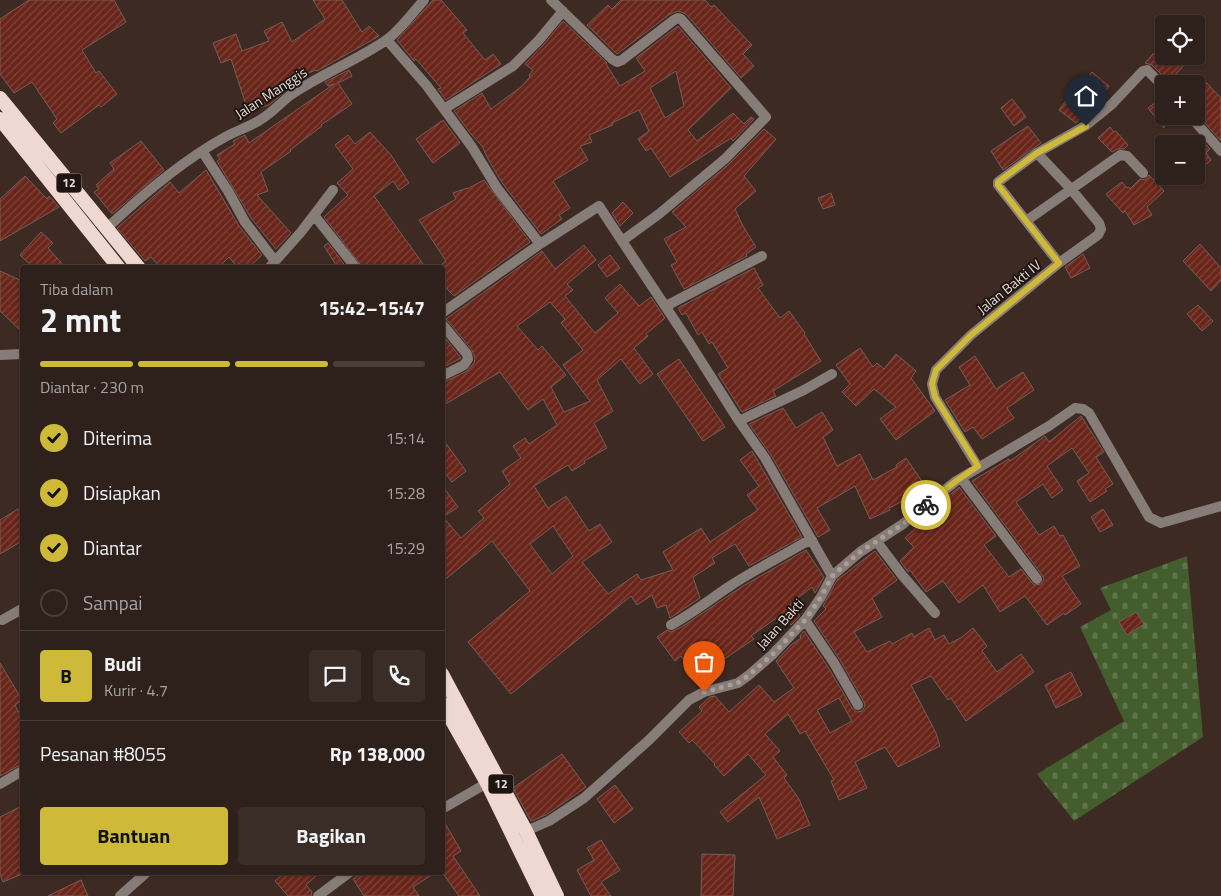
<!DOCTYPE html>
<html lang="id">
<meta charset="utf-8">
<style>
body{margin:0;font-family:"Titillium Web",sans-serif;background:#3a2d27;color:#f1f3f6;height:100vh;display:flex;flex-direction:column;font-size:19px;white-space:nowrap}
*{box-sizing:border-box;margin:0}
p{font-size:16px;color:#a7a3a2}
.icon{flex:none;width:28px;height:28px;fill:none;stroke:currentColor;stroke-width:2;stroke-linecap:round;stroke-linejoin:round}
.map{position:relative;flex:1;overflow:hidden}
.panel{position:absolute;left:20px;top:265px;width:425px;height:610px;display:flex;flex-direction:column;background:#2e201a;border-radius:5px;box-shadow:0 1px 4px #0004,0 0 0 1px #493e39}
.panel>*{flex:none}
.tools{position:absolute;left:1155px;top:15px;display:grid;gap:10px}
.tools a{display:grid;place-items:center;width:50px;height:50px;border-radius:5px;background:#2e201a;box-shadow:0 1px 4px #0004,0 0 0 1px #493e39;font-size:25px}
.pin{position:absolute;display:grid;place-items:center;width:42px;height:42px;color:#fff;margin:-51px -21px;border-radius:50% 50% 50% 0;rotate:-45deg;box-shadow:0 0 5px #0007}
.pin .icon{rotate:45deg}
.courier{position:absolute;display:grid;place-items:center;width:50px;height:50px;margin:-25px;border:4px solid #ceb938;border-radius:50%;background:#fff;color:#222;box-shadow:0 1px 6px #0007}
.head em{font-style:normal;font-weight:700}
.head div{display:flex;flex-direction:column-reverse}
.head{display:flex;align-items:center;justify-content:space-between;height:85px;padding:0 20px}
h1{font-size:32px;font-weight:700;line-height:38px}
.bar{display:grid;grid-template-columns:repeat(4,1fr);gap:8px 5px;align-content:center;height:60px;padding:0 20px}
.bar i{height:6px;border-radius:4px;background:#493e39}
.bar .current{background:#ceb938}
.bar p{grid-column:span 4}
.line{display:flex;align-items:center;gap:12px;padding:0 20px;border-top:1px solid #493e39}
.line div{flex:1}
.round{display:grid;place-items:center;flex:none;width:52px;height:52px;border-radius:5px;background:#3a2d27}
ol{padding:0 20px;list-style:none}
li{display:flex;align-items:center;gap:15px;height:55px}
li p{margin-inline-start:auto}
li .icon{padding:5px;border-radius:50%;background:#ceb938;color:#111;stroke-width:4}
li:last-child{color:#a7a3a2}
li i{width:28px;height:28px;border:2px solid #493e39;border-radius:50%}
.button{display:flex;gap:10px;margin-top:auto;padding:10px 20px}
.button a{flex:1;height:58px;border-radius:5px;background:#ceb938;color:#111;font-size:20px;font-weight:700;line-height:58px;text-align:center}
.button a+a{background:#3a2d27;color:#f1f3f6}
.map>svg:first-child{display:block}
.cemetery{fill:url(#cemetery-stones)}
.building{fill:url(#building-hatch);stroke:#755e59;fill-rule:evenodd}
.lines{fill:none;stroke-linecap:round;stroke-linejoin:round}
.minor{stroke:#867c78;stroke-width:10}
.trunk{stroke:#eed8d1;stroke-width:14}
.done{stroke:#ac9d97;stroke-width:5;stroke-dasharray:0 9}
.route{stroke:#ceb938;stroke-width:6}
.labels{text-anchor:middle;stroke-width:4;stroke-linejoin:round;paint-order:stroke}
.shield{fill:#1e1511;stroke:#aba09b;stroke-width:1}
.shield-label{font-size:12px;font-weight:bold;fill:#e8dbd6}
.street-label{font-size:14px;fill:#e8dbd6;stroke:#1e1511}
</style>
<div class="map">
<svg width="1221" height="896" viewBox="0 0 1221 896">
<defs>
<pattern id="cemetery-stones" width="16" height="16" patternUnits="userSpaceOnUse" patternTransform="scale(1.25)"><rect width="16" height="16" fill="#445d2c"/><path d="M2 7V4a2 2 0 0 1 4 0v3zM10 15v-3a2 2 0 0 1 4 0v3z" fill="#5f744a"/></pattern>
<pattern id="building-hatch" width="6" height="6" patternUnits="userSpaceOnUse" patternTransform="scale(1.25)"><rect width="6" height="6" fill="#6a251a"/><path d="M-1 1l2-2M0 6l6-6M5 7l2-2" fill="none" stroke="#7f443b"/></pattern>
</defs>
<rect width="100%" height="100%" fill="#3d2a22"/>
<path class="cemetery" d="M1187 556 1203 737 1074 821 1037 774 1124 721 1080 627 1111 610 1100 588Z"/>
<path class="building" d="M29 0H114L126 22 82 50 96 73 99 71 117 94 101 107 99 105 61 133 53 123 57 119 32 82 14 93 0 74V19Z
M313 0H342L362 32 369 26 379 36 317 71 315 70 293 81 290 84 292 86 269 105 248 111 231 59 221 63 213 43 236 34 242 51 269 41 264 31 282 22 292 42 325 19Z
M433 0H441L467 30 463 33 485 60 493 54 501 64 446 100 438 89 441 88 416 59 414 61 397 40Z
M621 0H705L711 7 714 5 752 45 743 54 754 66 741 78 686 14 678 11 670 14 617 54 587 25 608 5 612 9Z
M563 21 607 63 606 64 620 86 645 71 636 58 678 26 731 88 688 130 697 141 733 113 744 124 751 117 754 119 733 141 731 138 670 177 651 148 646 151 638 139 649 131 639 110 612 123 613 125 589 135 592 142 580 146 588 160 553 181 570 208 559 215 562 219 541 234 503 184 488 159 482 146 471 134 454 111 482 93 491 109 521 87 530 77 529 75 533 70 525 64 544 44ZM676 71 684 106 665 118 650 88Z
M1164 42V56H1192L1169 82 1152 65 1145 63Z
M349 70 352 76 338 83 352 104 321 125 322 126 290 150 291 151 261 172 268 191 257 195 291 233 276 249 251 218 217 161 220 159 217 155 235 144 233 141 245 135 249 143 334 84 328 86 325 82Z
M1092 72 1109 86 1101 97 1099 95 1076 123 1059 110 1080 82 1082 84Z
M1204 80 1221 98V141L1196 113V87Z
M1164 96V128L1148 108Z
M1012 99 1026 117 1014 126 1001 108Z
M443 120 460 143 433 163 416 139Z
M1028 126 1041 143 1003 170 991 151Z
M1110 127 1114 132 1116 131 1128 145 1124 149H1117L1112 152 1098 138Z
M764 129 776 139 744 176 756 191 735 209 743 226 756 247 746 254 747 256 684 289 671 265 677 262 664 239 686 227 672 212 730 163Z
M370 132 391 155 409 183 399 190 393 181 374 196 426 268H363L324 217 348 195 337 183 353 169 335 145 348 135 355 144Z
M1201 139 1210 149 1206 153 1211 160 1196 173V142L1197 143Z
M141 141 164 170 112 214 94 192 99 189 96 185 114 169 110 163Z
M206 170 239 226 262 255 248 268H238L229 257 218 268H161L151 257 145 261 117 228 170 182 179 193Z
M1149 175 1164 191 1147 207 1152 215 1134 225 1125 211 1123 213 1106 194 1122 182 1127 188 1129 187 1130 189 1140 179 1145 180Z
M25 176 47 199 49 196 59 207 0 241V199Z
M484 180 530 242 454 296 442 284V264L446 261 419 220 456 199 453 193 467 188V189Z
M831 193 835 205 823 209 818 198Z
M623 202 633 213 620 226 612 213Z
M41 232 53 243 48 248 66 268H34L20 255Z
M328 243 347 268H338L324 246Z
M1200 244 1221 268V280L1211 291 1183 261Z
M584 245 596 260 567 284 573 290 565 296 595 333 618 313 605 298 620 284 639 306 651 297 665 318 646 334 648 336 634 348 653 374 640 384 621 359 597 380 613 411 594 423 607 448 584 461 585 463 572 471 568 465 534 486 548 508 566 496 589 531 600 524 612 542 582 562 608 594 637 574 641 580 673 570 663 552 701 528 710 542 758 510 747 495 759 486 740 460 752 451 802 537 749 566 735 544 712 558 715 563 693 577 700 598 670 618 666 605 657 608 652 595 637 605 631 596 511 694 468 642 530 591 492 541 442 582V485L458 507 443 517 461 538 484 518 478 511 510 484 502 471 521 458 513 446 525 438 529 444 557 425 543 399 528 410 500 372 442 406V383L467 371 474 363 475 358 472 350 446 319 542 251 555 269ZM550 302 565 319 561 323 583 350 563 365 590 401 564 412 551 387 566 375 542 346 538 350 517 326ZM553 526 573 556 552 574 530 544Z
M1083 254 1090 268 1071 278 1065 267Z
M610 255 620 268 607 277 598 265Z
M754 268 763 285 758 288 780 318 789 311 805 333 804 334 821 361 773 391 776 396 742 412 718 374 728 368 712 342 709 344 702 332 698 335 686 313 682 315 678 308Z
M0 271 22 281V332L0 311Z
M1198 305 1213 321 1202 331 1187 314Z
M446 339 461 358 442 368V341Z
M860 348 873 367 877 363 884 369 896 354 916 371 911 378 935 411 896 440 880 419 896 407 874 389 856 406 842 392 850 384 836 365Z
M975 356 996 389 1023 372 1034 390 1007 408 1014 418 982 439 973 427 965 432 945 400 970 385 959 367Z
M679 359 725 427 703 441 657 374Z
M783 408 796 428 822 412 833 430 823 437 837 466 860 454 873 480 897 467 896 465 906 458 926 487 915 495 889 508 890 510 870 519 855 486 817 508 830 530 818 537 771 455 749 424Z
M1081 416 1104 452 1096 457 1113 484 1105 489 1107 491 1090 502 1077 481 1089 473 1072 448 1047 466 1063 490 1052 498 1043 484 1016 502 1039 535 1054 526 1060 536 1063 535 1080 566 1062 576 1081 604 1065 615 1064 613 1047 625 1025 596 1000 612 983 585 959 603 943 581 926 592 910 570 908 572 900 561 914 547 905 538 940 505 939 504 959 487 996 536 984 545 1009 577 1021 569 1034 585 1041 584 1044 579 1042 575 972 481 1009 459 1010 461 1045 436 1049 442Z
M442 438 466 471 452 482 442 469Z
M18 509 22 516V541L0 554V520Z
M1103 509 1113 525 1100 532 1091 517Z
M806 550 824 577 815 593 812 587 790 604 800 616 791 625 782 614 751 636 754 639 696 678 681 656 675 661 657 637 667 630 671 632 683 626 743 586Z
M875 551 897 580 872 598 882 617 854 632 867 652 890 641 892 644 912 633 914 637 929 628 935 640 944 635 949 644 962 637 973 628 987 646 982 651 997 672 1021 654 1034 672 966 721 951 698 948 700 931 676 911 685 936 733 940 746 898 767 885 747 855 762 867 788 839 800 831 781 834 780 805 731 800 734 788 714 765 734 780 751 773 757 787 775 784 778 799 799 810 825 777 839 759 797 728 822 720 812 766 775 748 754 724 776 714 765 715 764 692 740 689 743 679 732 702 711 699 707 710 697 715 696 729 712 759 685 774 702 794 688 776 661 791 645 801 638 800 636 804 631 828 667 852 708 857 712 862 711 865 706 864 702 840 660 814 621 826 609 823 606 837 580ZM839 698 852 721 830 733 817 710Z
M1136 612 1144 624 1127 635 1119 622Z
M0 663 22 700 15 705 22 719V764L0 776Z
M1071 672 1082 695 1056 708 1045 685Z
M562 754 586 787 546 815 531 821 513 788Z
M615 785 633 809 614 823 597 799Z
M22 806V874L3 882 0 874V817Z
M442 818 461 851 453 856 480 896H459L442 872Z
M601 840 620 870 601 882 611 896H591L577 870 594 860 587 848Z
M702 854 735 855 733 896H701Z
M285 872H320L306 885 312 892 311 896H288L275 881Z
M363 872H436L413 887 419 896H364L353 879Z
M81 880 88 896H48Z"/>
<g class="lines">
<path class="minor" d="M551 0 612 59 617 62 622 60 674 20 678 18 681 19 766 117 726 158 659 214 622 241 687 339 739 421 765 458 832 576
M387 40 427 86 472 147 497 188 540 244
M444 109 513 66 539 40 563 11
M1190 116 1221 151
M202 151 228 191 245 222 275 261
M1037 153 1071 189 1099 223 1101 229 1098 235 1059 263
M314 215 356 268
M1026 221 1120 155 1127 156 1143 173
M107 228C143 194 182 161 225 137 236 131 249 127 260 120 272 113 281 102 292 94 322 74 355 61 385 41 399 32 413 12 424 0
M269 268 301 232 333 190
M666 306 762 256
M442 313 540 244 599 206 622 241
M442 324 467 354 468 359 464 365 442 376
M0 355 22 354
M739 421 804 390 832 374
M978 467 935 397 932 384 936 370 971 335 1059 263 998 185V182L1037 153 1085 126 1112 104 1143 71 1147 70 1164 87
M961 478 1037 579
M877 542 902 575 935 613
M2 620 22 609
M805 620 834 663 858 705
M671 625C693 613 709 600 730 586 754 570 779 558 804 543L812 540
M0 784 22 771
M442 809 487 783
M526 831 549 821 584 798 649 740 689 700 704 692 738 683 749 675 772 655 805 620 821 597 832 576 860 552 903 524 956 481 1049 426 1075 408 1083 409 1089 413 1149 517 1161 523 1221 506
M120 896 147 872
M318 896 350 872"/>
<path class="trunk" d="M0 98 139 268
M0 119 119 268
M442 674 526 831 557 896
M442 703 487 783 542 896"/>
</g>
<g class="lines">
<path class="done" d="M704 692 738 683 749 675 772 655 805 620 821 597 832 576 860 552 903 524 926 505"/>
<path class="route" d="M926 505 956 481 978 466 935 397 932 384 936 370 971 335 1059 263 998 185V182L1037 153 1086 126"/>
</g>
<g class="labels">
<g class="shield">
<rect x="56.5" y="173.5" width="25" height="19" rx="4"/>
<rect x="488.5" y="774.5" width="25" height="19" rx="4"/>
</g>
<g class="shield-label">
<text x="69" y="187">12</text>
<text x="501" y="788">12</text>
</g>
<g class="street-label">
<text transform="translate(271 93) rotate(-33)" y="5">Jalan Manggis</text>
<text transform="translate(1009 287) rotate(-39)" y="5">Jalan Bakti IV</text>
<text transform="translate(780 624) rotate(-48)" y="5">Jalan Bakti</text>
</g>
</g>
</svg>
<div class="tools">
<a><svg class="icon" aria-label="locate" viewBox="0 0 24 24"><circle cx="12" cy="12" r="6"/><path d="M12 2v4M12 18v4M2 12h4M18 12h4"/></svg></a>
<a>+</a>
<a>−</a>
</div>
<div class="pin" style="left:704px;top:692px;background:#ea580c"><svg class="icon" aria-label="bag" viewBox="0 0 24 24"><path d="M5 8h14l-1 12H6zM9 8a3 3 0 0 1 6 0"/></svg></div>
<div class="pin" style="left:1086px;top:126px;background:#1f2937"><svg class="icon" aria-label="home" viewBox="0 0 24 24"><path d="M3 11l9-7 9 7M6 9v11h12V9"/></svg></div>
<div class="courier" style="left:926px;top:505px"><svg class="icon" aria-label="bike" viewBox="0 0 24 24"><circle cx="6" cy="16" r="4"/><circle cx="18" cy="16" r="4"/><path d="M6 16l4-8h5l3 8M10 8l3 8H6M13 5h3"/></svg></div>
<section class="panel">
<div class="head"><div><h1>2 mnt</h1><p>Tiba dalam</p></div><em>15:42–15:47</em></div>
<div class="bar"><i class="current"></i><i class="current"></i><i class="current"></i><i></i><p>Diantar · 230 m</p></div>
<ol>
<li><svg class="icon" aria-label="check" viewBox="0 0 24 24"><path d="M5 12l5 5 9-10"/></svg>Diterima<p>15:14</p></li>
<li><svg class="icon" aria-label="check" viewBox="0 0 24 24"><path d="M5 12l5 5 9-10"/></svg>Disiapkan<p>15:28</p></li>
<li><svg class="icon" aria-label="check" viewBox="0 0 24 24"><path d="M5 12l5 5 9-10"/></svg>Diantar<p>15:29</p></li>
<li><i></i>Sampai</li>
</ol>
<div class="line" style="height:90px"><b class="round" style="background:#ceb938;color:#111">B</b><div><b>Budi</b><p>Kurir · 4.7</p></div><a class="round"><svg class="icon" aria-label="chat" viewBox="0 0 24 24"><path d="M4 5h16v11H9l-5 4z"/></svg></a><a class="round"><svg class="icon" aria-label="phone" viewBox="0 0 24 24"><path d="M5 4h4l2 5-3 2q2 4 5 5l2-3 5 2v4C11 20 4 13 5 4z"/></svg></a></div>
<div class="line" style="height:65px"><div>Pesanan #8055</div><b>Rp 138,000</b></div>
<div class="button"><a>Bantuan</a><a>Bagikan</a></div>
</section>
</div>
